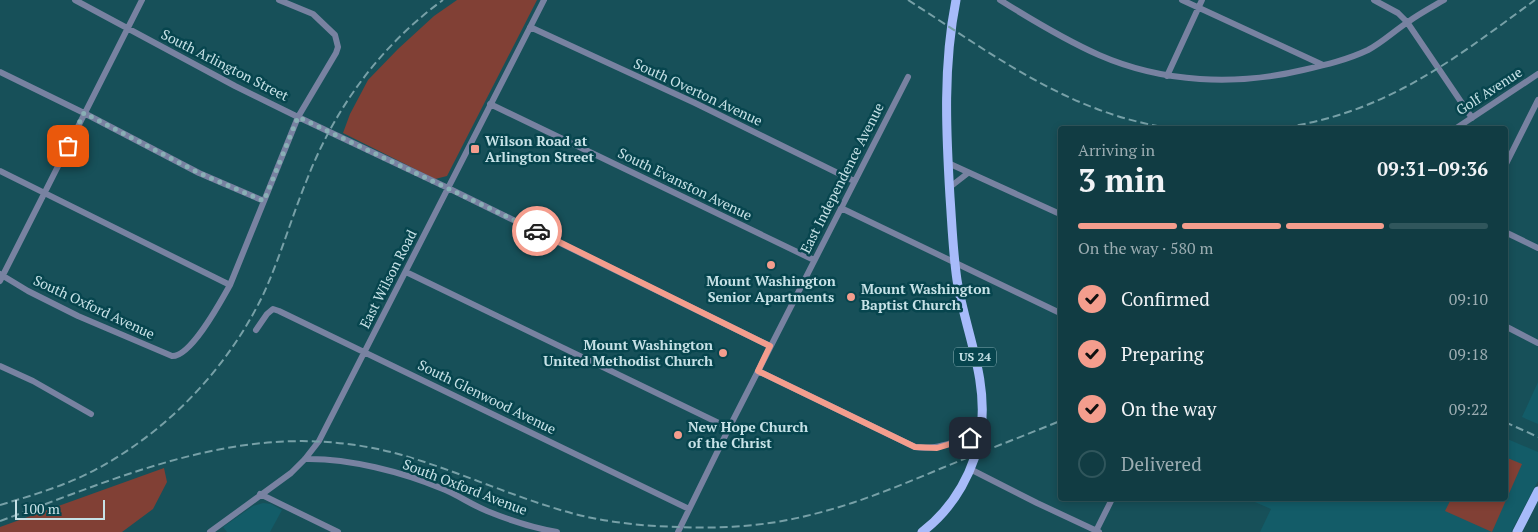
<!DOCTYPE html>
<meta charset="utf-8">
<style>
body{margin:0;font-family:"PT Serif",serif;background:#1a434a;color:#f1f3f6;height:100vh;display:flex;flex-direction:column;font-size:19px;white-space:nowrap}
*{box-sizing:border-box;margin:0}
p{font-size:16px;color:#9cadb2}
.icon{flex:none;width:28px;height:28px;fill:none;stroke:currentColor;stroke-width:2;stroke-linecap:round;stroke-linejoin:round}
.map{position:relative;flex:1;overflow:hidden}
.side{position:absolute;left:1058px;top:126px;width:450px;height:375px;display:flex;flex-direction:column;background:#113c43;border-radius:5px;box-shadow:0 2px 8px #0003,0 0 0 1px #30565c}
.side>*{flex:none}
.scale{position:absolute;left:15px;bottom:12px;width:90px;box-sizing:border-box;padding-left:5px;border:2px solid #c7e2e7;border-top:0;font-size:14px;line-height:18px;white-space:nowrap;color:#c7e2e7;-webkit-text-stroke:4px #07454e;paint-order:stroke}
.pin{position:absolute;display:grid;place-items:center;width:42px;height:42px;color:#fff;margin:-21px;border-radius:10px;box-shadow:0 2px 8px #0006}
.courier{position:absolute;display:grid;place-items:center;width:50px;height:50px;margin:-25px;border:4px solid #f49d8d;border-radius:50%;background:#fff;color:#222;box-shadow:0 1px 6px #0007}
.head em{font-style:normal;font-weight:700}
.head div{display:flex;flex-direction:column-reverse}
.head{display:flex;align-items:center;justify-content:space-between;height:85px;padding:0 20px}
h1{font-size:32px;font-weight:700;line-height:38px}
.bar{display:grid;grid-template-columns:repeat(4,1fr);gap:8px 5px;align-content:center;height:60px;padding:0 20px}
.bar i{height:6px;border-radius:4px;background:#30565c}
.bar .current{background:#f49d8d}
.bar p{grid-column:span 4}
ol{padding:0 20px;list-style:none}
li{display:flex;align-items:center;gap:15px;height:55px}
li p{margin-inline-start:auto}
li .icon{padding:5px;border-radius:50%;background:#f49d8d;color:#111;stroke-width:4}
li:last-child{color:#9cadb2}
li i{width:28px;height:28px;border:2px solid #30565c;border-radius:50%}
.map>svg:first-child{display:block}
.built{fill:#135c68}
.green{fill:#814035}
.lines{fill:none;stroke-linecap:round;stroke-linejoin:round}
.minor{stroke:#7882a1;stroke-width:6}
.major{stroke:#a7bbfa;stroke-width:9}
.rail{stroke:#77a0a7;stroke-width:2;stroke-dasharray:8 4;stroke-linecap:butt}
.done{stroke:#89afb5;stroke-width:5;stroke-dasharray:0 9}
.route{stroke:#f49d8d;stroke-width:6}
.poi-dot{fill:#f49d8d;stroke:#07454e;stroke-width:2}
.labels{text-anchor:middle;stroke-width:5;stroke-linejoin:round;paint-order:stroke}
.shield{fill:#07454e;stroke:#8db3b9;stroke-width:1}
.shield-label{font-size:12px;font-weight:bold;fill:#c7e2e7}
.street-label{font-size:14px;fill:#c7e2e7;stroke:#07454e}
.poi-label{font-size:14px;font-weight:bold;fill:#c7e2e7;stroke:#07454e;text-anchor:start}
</style>
<div class="map">
<svg width="1538" height="532" viewBox="0 0 1538 532">
<rect width="100%" height="100%" fill="#175059"/>
<path class="built" d="M1538 382V424L1522 417Z
M1505 438 1538 452V481L1511 532H1260L1271 509 1248 499H1505Z
M263 503 271 504 282 510 270 532H227L223 527 253 506Z"/>
<path class="green" d="M457 0H537L447 176 435 179 343 133 350 114 368 80 398 49 434 16Z
M1505 457 1522 464 1492 532 1445 511 1451 499H1505Z
M164 468 167 482 153 509 122 532H0V527Z"/>
<g class="lines">
<path class="minor" d="M75 0 235 86 298 117 448 188 770 346
M1000 0C1032 20 1065 40 1099 55 1163 83 1236 86 1303 70 1325 65 1347 60 1368 50 1383 42 1394 31 1408 22 1419 14 1432 7 1444 0
M1182 0 1323 65
M1374 0 1398 13 1407 22 1472 118
M530 27 695 103 854 181
M0 72 84 113 199 173 264 201
M1167 76 1202 0
M490 104 814 260
M1455 129 1538 74
M948 163 1060 214
M1505 166 1538 100
M0 171 230 285
M950 187 968 173
M841 208 1060 313
M1505 232 1538 248
M406 272 729 428
M0 274 28 291 78 316 172 356C191 357 221 301 230 285L298 117 336 53 338 47 335 35 313 14 279 0
M0 281 142 0
M1505 326 1538 343
M256 330 267 314 273 309 279 311 689 509
M0 366 33 381 91 414
M758 371 915 447C942 451 955 438 980 438
M305 459C348 458 403 472 443 489 458 495 472 505 487 511 509 520 533 528 557 532
M970 469 1037 503 1099 532
M260 494 338 532
M1096 531 1112 499
M210 532 291 473 305 459 319 441 544 0
M678 532 729 428 908 77"/>
<path class="major" d="M922 532C954 508 976 469 981 429 988 378 965 330 957 280 953 253 952 225 950 197 946 131 943 65 956 0
M1517 532 1538 491"/>
<path class="rail" d="M908 0C994 55 1072 116 1177 129
M1274 129C1383 115 1449 63 1535 0
M1505 422 1538 437
M0 505C30 496 61 487 89 473 164 435 226 371 263 295 280 258 291 219 306 182 334 109 380 46 443 0
M0 521C134 472 257 414 402 455 457 471 509 495 564 511 601 522 641 526 679 527 721 529 766 526 806 516 853 505 897 487 942 468 981 452 1021 437 1060 421"/>
</g>
<g class="lines">
<path class="done" d="M68 146 84 113 199 173 264 201 298 117 537 231"/>
<path class="route" d="M537 231 770 346 758 371 915 447 937 448 970 438"/>
</g>
<g class="poi-dot">
<rect x="470" y="144" width="10" height="10" rx="2.5"/>
<circle cx="771" cy="265" r="5"/>
<circle cx="851" cy="297" r="5"/>
<circle cx="723" cy="353" r="5"/>
<circle cx="678" cy="435" r="5"/>
</g>
<g class="labels">
<rect class="shield" x="954" y="347.5" width="42" height="19" rx="4"/>
<g class="shield-label">
<text x="975" y="361">US 24</text>
</g>
<g class="street-label">
<text transform="translate(225 65) rotate(27)" y="5">South Arlington Street</text>
<text transform="translate(1489 91) rotate(-33)" y="5">Golf Avenue</text>
<text transform="translate(698 92) rotate(25)" y="5">South Overton Avenue</text>
<text transform="translate(842 178) rotate(-63)" y="5">East Independence Avenue</text>
<text transform="translate(685 184) rotate(26)" y="5">South Evanston Avenue</text>
<text transform="translate(388 279) rotate(-63)" y="5">East Wilson Road</text>
<text transform="translate(94 307) rotate(25)" y="5">South Oxford Avenue</text>
<text transform="translate(487 397) rotate(26)" y="5">South Glenwood Avenue</text>
<text transform="translate(465 487) rotate(21)" y="5">South Oxford Avenue</text>
</g>
<g class="poi-label">
<text x="485" y="146">Wilson Road at<tspan x="485" dy="16">Arlington Street</tspan></text>
<text x="771" y="286" text-anchor="middle">Mount Washington<tspan x="771" dy="16">Senior Apartments</tspan></text>
<text x="861" y="294">Mount Washington<tspan x="861" dy="16">Baptist Church</tspan></text>
<text x="713" y="350" text-anchor="end">Mount Washington<tspan x="713" dy="16">United Methodist Church</tspan></text>
<text x="688" y="432">New Hope Church<tspan x="688" dy="16">of the Christ</tspan></text>
</g>
</g>
</svg>
<div class="scale">100 m</div>
<div class="pin" style="left:68px;top:146px;background:#ea580c"><svg class="icon" aria-label="bag" viewBox="0 0 24 24"><path d="M5 8h14l-1 12H6zM9 8a3 3 0 0 1 6 0"/></svg></div>
<div class="pin" style="left:970px;top:438px;background:#1f2937"><svg class="icon" aria-label="home" viewBox="0 0 24 24"><path d="M3 11l9-7 9 7M6 9v11h12V9"/></svg></div>
<div class="courier" style="left:537px;top:231px"><svg class="icon" aria-label="car" viewBox="0 0 24 24"><path d="M5 17H2v-5l4-1 3-4h7l3 4 3 1v5h-3M9 17h6M6 11h13"/><circle cx="7" cy="17" r="2"/><circle cx="17" cy="17" r="2"/></svg></div>
<section class="side">
<div class="head"><div><h1>3 min</h1><p>Arriving in</p></div><em>09:31–09:36</em></div>
<div class="bar"><i class="current"></i><i class="current"></i><i class="current"></i><i></i><p>On the way · 580 m</p></div>
<ol>
<li><svg class="icon" aria-label="check" viewBox="0 0 24 24"><path d="M5 12l5 5 9-10"/></svg>Confirmed<p>09:10</p></li>
<li><svg class="icon" aria-label="check" viewBox="0 0 24 24"><path d="M5 12l5 5 9-10"/></svg>Preparing<p>09:18</p></li>
<li><svg class="icon" aria-label="check" viewBox="0 0 24 24"><path d="M5 12l5 5 9-10"/></svg>On the way<p>09:22</p></li>
<li><i></i>Delivered</li>
</ol>
</section>
</div>
